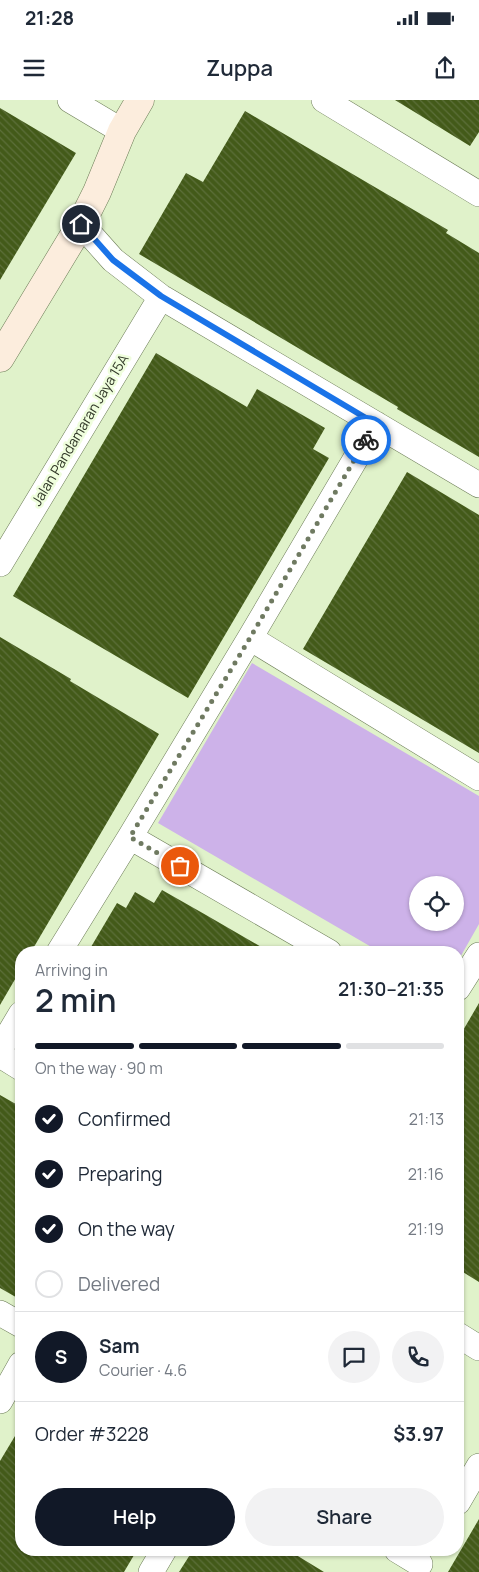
<!DOCTYPE html>
<meta charset="utf-8">
<style>
body{margin:0;font-family:Manrope,sans-serif;background:#f2f2f3;color:#1f2937;height:100vh;display:flex;flex-direction:column;font-size:19px;white-space:nowrap}
*{box-sizing:border-box;margin:0}
p{font-size:16px;color:#747a83}
.icon{flex:none;width:28px;height:28px;fill:none;stroke:currentColor;stroke-width:2;stroke-linecap:round;stroke-linejoin:round}
.map{position:relative;flex:1;overflow:hidden}
.sheet{position:absolute;left:15px;top:846px;width:449px;height:610px;display:flex;flex-direction:column;background:#fff;border-radius:20px;box-shadow:0 1px 4px #0004}
.sheet>*{flex:none}
.fabs{position:absolute;left:409px;top:776px;display:grid;gap:10px}
.fabs a{display:grid;place-items:center;width:55px;height:55px;border-radius:50%;background:#fff;box-shadow:0 1px 4px #0004;font-size:25px}
.pin{position:absolute;display:grid;place-items:center;width:42px;height:42px;color:#fff;margin:-21px;border:2px solid #fff;border-radius:50%;box-shadow:0 1px 5px #0007}
.courier{position:absolute;display:grid;place-items:center;width:50px;height:50px;margin:-25px;border:4px solid #1a73e8;border-radius:50%;background:#fff;color:#222;box-shadow:0 1px 6px #0007}
.summary em{font-style:normal;font-weight:600}
.summary div{display:flex;flex-direction:column-reverse}
.summary{display:flex;align-items:center;justify-content:space-between;height:85px;padding:0 20px}
h1{font-size:32px;font-weight:600;line-height:38px}
.bar{display:grid;grid-template-columns:repeat(4,1fr);gap:8px 5px;align-content:center;height:60px;padding:0 20px}
.bar i{height:6px;border-radius:4px;background:#e0e1e3}
.bar .on{background:#111827}
.bar p{grid-column:span 4}
.line{display:flex;align-items:center;gap:12px;padding:0 20px;border-top:1px solid #e0e1e3}
.line div{flex:1}
.round{display:grid;place-items:center;flex:none;width:52px;height:52px;border-radius:26px;background:#f2f2f3}
ol{padding:0 20px;list-style:none}
li{display:flex;align-items:center;gap:15px;height:55px}
li p{margin-inline-start:auto}
li .icon{padding:5px;border-radius:50%;background:#111827;color:#fff;stroke-width:4}
li:last-child{color:#747a83}
li i{width:28px;height:28px;border:2px solid #e0e1e3;border-radius:50%}
.action{display:flex;gap:10px;margin-top:auto;padding:10px 20px}
.action a{flex:1;height:58px;border-radius:30px;background:#111827;color:#fff;font-size:20px;font-weight:600;line-height:58px;text-align:center}
.action a+a{background:#f2f2f3;color:#1f2937}
.status{display:flex;justify-content:space-between;align-items:center;height:35px;padding:0 25px;background:#fff;direction:ltr}
.status svg{height:14px;fill:currentColor}
header{display:flex;justify-content:space-between;align-items:center;height:65px;padding:0 20px;background:#fff;font-size:22px;font-weight:600}
.map>svg:first-child{display:block}
.green{fill:#cdb2e9;fill-rule:evenodd}
.building{fill:url(#building-back-hatch)}
.lines{fill:none;stroke-linecap:round;stroke-linejoin:round}
.street-casing{stroke:#6c7c57;stroke-width:26}
.secondary-casing{stroke:#6c7c57;stroke-width:29}
.street{stroke:#fff;stroke-width:25}
.secondary{stroke:#fceddd;stroke-width:28}
.done{stroke:#6f7a61;stroke-width:5;stroke-dasharray:0 9}
.route{stroke:#1a73e8;stroke-width:6}
.labels{text-anchor:middle;stroke-width:5;stroke-linejoin:round;paint-order:stroke}
.street-label{font-size:14px;fill:#323929;stroke:#effedd}
</style>
<div class="status"><b>21:28</b><svg viewBox="0 0 49 12"><path d="M0 12V9h3v3zM5 12V6h3v6zM10 12V3h3v9zM15 12V0h3v12zM26 1h20v11H26zM47 4h2v5h-2z"/></svg></div>
<header><svg class="icon" aria-label="menu" viewBox="0 0 24 24"><path d="M4 6h16M4 12h16M4 18h16"/></svg>Zuppa<svg class="icon" aria-label="share" viewBox="0 0 24 24"><path d="M12 15V3M7 8l5-5 5 5M5 13v7h14v-7"/></svg></header>
<div class="map">
<svg width="479" height="1472" viewBox="0 0 479 1472">
<defs>
<pattern id="building-back-hatch" width="6" height="6" patternUnits="userSpaceOnUse" patternTransform="scale(1.25)"><rect width="6" height="6" fill="#435a19"/><path d="M-1 5l2 2M0 0l6 6M5-1l2 2" fill="none" stroke="#5c6f3a"/></pattern>
</defs>
<rect width="100%" height="100%" fill="#e0f2ca"/>
<path class="green" d="M252 563 479 696V824L458 861V852H380L158 723ZM418 785H455V822H418Z"/>
<path class="building" d="M395 0H479V32L470 46Z
M0 8 76 53 0 180Z
M245 11 448 130 446 133 479 153V357L397 309 398 307 139 154 186 73 203 82Z
M156 253 247 307 257 289 325 328 313 349 329 358 188 598 13 496Z
M407 372 479 415V653L303 549Z
M0 537 71 579 70 581 159 634 31 852H21V869L0 905Z
M162 790 206 815 270 852H88L117 803 126 808 135 792 154 803Z
M479 903V1182L458 1169V939Z
M0 995 21 1007V1200L0 1188Z
M21 1326V1450H137L124 1472H0V1361Z
M479 1419V1472H448Z
M193 1450H288L324 1472H179Z"/>
<g class="lines">
<g class="street-casing">
<path id="street" d="M70 0 122 31
M324 0 479 94
M81 124 113 160 161 197 479 385
M0 464 161 197
M250 538 479 678
M130 737 329 852
M59 852 130 737 250 538 376 324
M458 888 479 855
M0 949 21 914
M0 955 21 968
M0 1213 21 1225
M458 1235 479 1248
M0 1301 21 1264
M458 1402 479 1366
M397 1450 420 1464
M151 1472 164 1450"/>
</g>
<g class="secondary-casing">
<path id="secondary" d="M0 258 81 124 97 92 122 31 140 0"/>
</g>
<use href="#street" class="street"/>
<use href="#secondary" class="secondary"/>
</g>
<g class="lines">
<path class="done" d="M180 766 130 737 250 538 366 340"/>
<path class="route" d="M81 124 113 160 161 196 376 324 366 340"/>
</g>
<g class="labels">
<g class="street-label">
<text transform="translate(80 330) rotate(-59)" y="5">Jalan Pandamaran Jaya 15A</text>
</g>
</g>
</svg>
<div class="fabs">
<a><svg class="icon" aria-label="locate" viewBox="0 0 24 24"><circle cx="12" cy="12" r="6"/><path d="M12 2v4M12 18v4M2 12h4M18 12h4"/></svg></a>
</div>
<div class="pin" style="left:180px;top:766px;background:#ea580c"><svg class="icon" aria-label="bag" viewBox="0 0 24 24"><path d="M5 8h14l-1 12H6zM9 8a3 3 0 0 1 6 0"/></svg></div>
<div class="pin" style="left:81px;top:124px;background:#1f2937"><svg class="icon" aria-label="home" viewBox="0 0 24 24"><path d="M3 11l9-7 9 7M6 9v11h12V9"/></svg></div>
<div class="courier" style="left:366px;top:340px"><svg class="icon" aria-label="bike" viewBox="0 0 24 24"><circle cx="6" cy="16" r="4"/><circle cx="18" cy="16" r="4"/><path d="M6 16l4-8h5l3 8M10 8l3 8H6M13 5h3"/></svg></div>
<section class="sheet">
<div class="summary"><div><h1>2 min</h1><p>Arriving in</p></div><em>21:30–21:35</em></div>
<div class="bar"><i class="on"></i><i class="on"></i><i class="on"></i><i></i><p>On the way · 90 m</p></div>
<ol>
<li><svg class="icon" aria-label="check" viewBox="0 0 24 24"><path d="M5 12l5 5 9-10"/></svg>Confirmed<p>21:13</p></li>
<li><svg class="icon" aria-label="check" viewBox="0 0 24 24"><path d="M5 12l5 5 9-10"/></svg>Preparing<p>21:16</p></li>
<li><svg class="icon" aria-label="check" viewBox="0 0 24 24"><path d="M5 12l5 5 9-10"/></svg>On the way<p>21:19</p></li>
<li><i></i>Delivered</li>
</ol>
<div class="line" style="height:90px"><b class="round" style="background:#111827;color:#fff">S</b><div><b>Sam</b><p>Courier · 4.6</p></div><a class="round"><svg class="icon" aria-label="chat" viewBox="0 0 24 24"><path d="M4 5h16v11H9l-5 4z"/></svg></a><a class="round"><svg class="icon" aria-label="phone" viewBox="0 0 24 24"><path d="M5 4h4l2 5-3 2q2 4 5 5l2-3 5 2v4C11 20 4 13 5 4z"/></svg></a></div>
<div class="line" style="height:65px"><div>Order #3228</div><b>$3.97</b></div>
<div class="action"><a>Help</a><a>Share</a></div>
</section>
</div>
